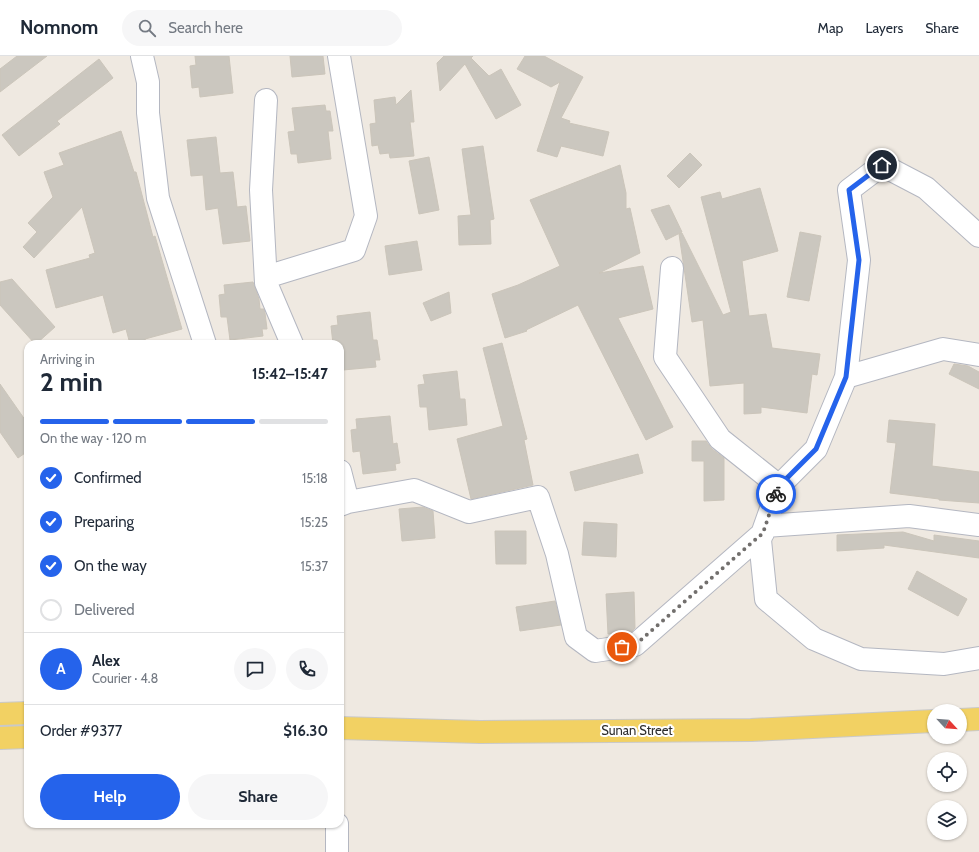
<!DOCTYPE html>
<meta charset="utf-8">
<style>
body{margin:0;font-family:Cabin,sans-serif;background:#f6f6f7;color:#1f2937;height:100vh;display:flex;flex-direction:column;font-size:15px;white-space:nowrap}
*{box-sizing:border-box;margin:0}
p{font-size:13px;color:#747a83}
.icon{flex:none;width:22px;height:22px;fill:none;stroke:currentColor;stroke-width:2;stroke-linecap:round;stroke-linejoin:round}
.map{position:relative;flex:1;overflow:hidden}
.side{position:absolute;left:24px;top:284px;width:320px;height:488px;display:flex;flex-direction:column;background:#fff;border-radius:12px;box-shadow:0 1px 3px #0004}
.side>*{flex:none}
.needle{width:26px;rotate:116deg}
.tools{position:absolute;left:927px;top:648px;display:grid;gap:8px}
.tools a{display:grid;place-items:center;width:40px;height:40px;border-radius:50%;background:#fff;box-shadow:0 1px 3px #0004;font-size:20px}
.pin{position:absolute;display:grid;place-items:center;width:34px;height:34px;color:#fff;margin:-17px;border:2px solid #fff;border-radius:50%;box-shadow:0 1px 4px #0007}
.courier{position:absolute;display:grid;place-items:center;width:40px;height:40px;margin:-20px;border:3px solid #2563eb;border-radius:50%;background:#fff;color:#222;box-shadow:0 1px 5px #0007}
.summary em{font-style:normal;font-weight:800}
.summary div{display:flex;flex-direction:column-reverse}
.summary{display:flex;align-items:center;justify-content:space-between;height:68px;padding:0 16px}
h1{font-size:26px;font-weight:800;line-height:30px}
.bar{display:grid;grid-template-columns:repeat(4,1fr);gap:6px 4px;align-content:center;height:48px;padding:0 16px}
.bar i{height:5px;border-radius:3px;background:#e0e1e3}
.bar .current{background:#2563eb}
.bar p{grid-column:span 4}
.line{display:flex;align-items:center;gap:10px;padding:0 16px;border-top:1px solid #e0e1e3}
.line div{flex:1}
.round{display:grid;place-items:center;flex:none;width:42px;height:42px;border-radius:21px;background:#f6f6f7}
ol{padding:0 16px;list-style:none}
li{display:flex;align-items:center;gap:12px;height:44px}
li p{margin-inline-start:auto}
li .icon{padding:4px;border-radius:50%;background:#2563eb;color:#fff;stroke-width:4}
li:last-child{color:#747a83}
li i{width:22px;height:22px;border:2px solid #e0e1e3;border-radius:50%}
.primary-button{display:flex;gap:8px;margin-top:auto;padding:8px 16px}
.primary-button a{flex:1;height:46px;border-radius:24px;background:#2563eb;color:#fff;font-size:16px;font-weight:800;line-height:46px;text-align:center}
.primary-button a+a{background:#f6f6f7;color:#1f2937}
header{display:flex;align-items:center;gap:24px;box-sizing:border-box;height:56px;padding:0 20px;background:#fff;border-bottom:1px solid #e0e1e3}
header strong{font-size:19px}
nav{display:flex;gap:22px;margin-inline-start:auto;font-size:14px}
.search{width:280px;height:36px;background:#f6f6f7;display:flex;align-items:center;gap:10px;box-sizing:border-box;padding:0 14px;border-radius:22px;color:#747a83;font-size:15px}
.map>svg:first-child{display:block}
.building{fill:#cbc7bf;stroke:#cbc5ba}
.lines{fill:none;stroke-linecap:round;stroke-linejoin:round}
.minor-casing{stroke:#b4b7c1;stroke-width:24}
.major-casing{stroke:#c9c9c9;stroke-width:24}
.minor{stroke:#fff;stroke-width:22}
.major{stroke:#f2d163;stroke-width:22}
.done{stroke:#726f6d;stroke-width:4;stroke-dasharray:0 7.2}
.route{stroke:#2563eb;stroke-width:5}
.labels{text-anchor:middle;stroke-width:4;stroke-linejoin:round;paint-order:stroke}
.street-label{font-size:13px;fill:#2e2e2e;stroke:#fff}
</style>
<header>
<strong>Nomnom</strong>
<div class="search"><svg class="icon" aria-label="search" viewBox="0 0 24 24"><circle cx="10" cy="10" r="6"/><path d="M15 15l6 6"/></svg>Search here</div>
<nav><a>Map</a><a>Layers</a><a>Share</a></nav>
</header>
<div class="map">
<svg width="979" height="796" viewBox="0 0 979 796">
<rect width="100%" height="100%" fill="#efe9e1"/>
<path class="building" d="M17 0H47L0 36V13Z
M195 0H229L233 37 200 41 199 31 192 32 190 10 196 9Z
M290 0H323L325 18 292 21Z
M444 0H473L471 2 489 20 501 13 521 49 496 63 465 8 440 35 437 7Z
M525 0H544L583 21 561 62 570 65 569 67 609 76 603 100 561 90 557 101 537 95 560 26 551 31 517 13Z
M99 3 113 22 57 65 60 68 19 100 2 79Z
M411 34 414 66H410L414 100 390 102 389 97 380 98 378 89 372 90 370 68 376 67 374 44 395 41 396 49Z
M325 49 326 55H330L333 75H328L331 103 298 107 297 98H291L288 76 295 75 292 52Z
M121 75 134 116H136L153 181 155 180 182 273 145 283 146 288H130L126 273 113 277 103 239 56 252 46 214 90 202 89 199 95 197 82 151 34 202 23 191 37 176 28 167 53 141 44 116 64 109 59 97Z
M216 81 220 117 233 116 237 151 246 150 250 185 223 188 218 152 206 154 203 119 191 120 187 84Z
M483 90 494 163 490 164 491 188 459 189 458 160 471 159 462 93Z
M690 97 702 109 679 132 667 120Z
M429 101 439 154 419 158 409 105Z
M620 109 626 137V153L630 152 640 197 599 217 643 210 653 253 618 262 673 371 646 384 578 249 526 274 527 275 505 282 492 238 518 229 560 210 530 144Z
M760 132 778 195 742 205 749 260 766 258 772 292 820 298 817 319 812 318 807 357 761 351V357L744 358V327L710 330 703 264 692 266 679 178 682 177 723 259 731 256 701 141 720 136 722 143Z
M669 149 682 176 666 184 651 154Z
M800 176 821 180 809 245 787 241Z
M417 185 422 214 389 219 385 190Z
M12 223 55 271 36 288H35L0 249V226Z
M253 226 259 243 260 253H264L265 257 267 273H262L263 280 230 284 227 261H221L219 239 225 238 224 229Z
M449 236 451 257 431 265 423 247Z
M370 256 373 284H377L380 304H375L376 311 343 314 340 288H333L331 270 338 269 337 260Z
M502 287 527 383 524 384 533 429 471 443 457 383 503 370 483 292Z
M954 308 968 310 979 316V333L949 318Z
M457 315 460 343H465L467 369 429 374 427 351H420L418 329 425 328 423 319Z
M0 328 28 368V395L18 402 0 376Z
M390 360 393 388 397 387 400 407 395 408 396 414 363 418 360 395 353 396 351 374 357 373 356 363Z
M889 364 935 368 932 410 979 416V447L939 444V443L890 437 896 387 887 386Z
M692 385H706L712 393 724 402V444L704 445V405H692Z
M638 398 643 417 575 435 570 416Z
M423 451 433 455 435 482 402 485 399 453Z
M584 466 617 468 616 501 582 499Z
M495 475H526V508H496Z
M903 476 934 485V479L979 485V502L884 489V492L837 495V479Z
M917 515 967 543 958 560 908 533Z
M634 536 635 572 630 577 608 578 606 538Z
M555 545 561 569 520 575 516 551Z"/>
<g class="lines">
<g class="minor-casing">
<path id="minor" d="M142 0 148 26V57L158 142 205 288
M266 44 261 134 266 227 292 288
M672 212 665 301 720 383 779 430 816 393 846 321 859 204 849 134 882 109 926 132 979 180
M266 221 354 194 366 160 339 0
M846 321 943 293 979 299
M340 415 348 446 340 449
M779 430 760 484 766 543 814 583 861 603 944 608 979 602
M348 446 414 434 469 456 538 441 557 498 576 581 595 595 635 589 763 477
M765 470 909 460 979 469
M337 796V768"/>
</g>
<g class="major-casing">
<path id="major" d="M0 658 28 657
M960 664 979 663
M340 672 480 676 751 674 934 665
M0 682 28 681"/>
</g>
<use href="#minor" class="minor"/>
<use href="#major" class="major"/>
</g>
<g class="lines">
<path class="done" d="M622 591 635 589 763 477 776 438"/>
<path class="route" d="M776 438 779 430 816 393 846 321 859 204 849 134 882 109"/>
</g>
<g class="labels">
<g class="street-label">
<text x="637" y="679">Sunan Street</text>
</g>
</g>
</svg>
<div class="tools">
<a><svg class="needle" viewBox="-14 -14 28 28"><path d="M0-13l5 13h-10z" fill="#e53935"/><path d="M0 13l5-13h-10z" fill="#747a83"/></svg></a>
<a><svg class="icon" aria-label="locate" viewBox="0 0 24 24"><circle cx="12" cy="12" r="6"/><path d="M12 2v4M12 18v4M2 12h4M18 12h4"/></svg></a>
<a><svg class="icon" aria-label="layers" viewBox="0 0 24 24"><path d="M12 4l9 5-9 5-9-5zM3 14l9 5 9-5"/></svg></a>
</div>
<div class="pin" style="left:622px;top:591px;background:#ea580c"><svg class="icon" aria-label="bag" viewBox="0 0 24 24"><path d="M5 8h14l-1 12H6zM9 8a3 3 0 0 1 6 0"/></svg></div>
<div class="pin" style="left:882px;top:109px;background:#1f2937"><svg class="icon" aria-label="home" viewBox="0 0 24 24"><path d="M3 11l9-7 9 7M6 9v11h12V9"/></svg></div>
<div class="courier" style="left:776px;top:438px"><svg class="icon" aria-label="bike" viewBox="0 0 24 24"><circle cx="6" cy="16" r="4"/><circle cx="18" cy="16" r="4"/><path d="M6 16l4-8h5l3 8M10 8l3 8H6M13 5h3"/></svg></div>
<section class="side">
<div class="summary"><div><h1>2 min</h1><p>Arriving in</p></div><em>15:42–15:47</em></div>
<div class="bar"><i class="current"></i><i class="current"></i><i class="current"></i><i></i><p>On the way · 120 m</p></div>
<ol>
<li><svg class="icon" aria-label="check" viewBox="0 0 24 24"><path d="M5 12l5 5 9-10"/></svg>Confirmed<p>15:18</p></li>
<li><svg class="icon" aria-label="check" viewBox="0 0 24 24"><path d="M5 12l5 5 9-10"/></svg>Preparing<p>15:25</p></li>
<li><svg class="icon" aria-label="check" viewBox="0 0 24 24"><path d="M5 12l5 5 9-10"/></svg>On the way<p>15:37</p></li>
<li><i></i>Delivered</li>
</ol>
<div class="line" style="height:72px"><b class="round" style="background:#2563eb;color:#fff">A</b><div><b>Alex</b><p>Courier · 4.8</p></div><a class="round"><svg class="icon" aria-label="chat" viewBox="0 0 24 24"><path d="M4 5h16v11H9l-5 4z"/></svg></a><a class="round"><svg class="icon" aria-label="phone" viewBox="0 0 24 24"><path d="M5 4h4l2 5-3 2q2 4 5 5l2-3 5 2v4C11 20 4 13 5 4z"/></svg></a></div>
<div class="line" style="height:52px"><div>Order #9377</div><b>$16.30</b></div>
<div class="primary-button"><a>Help</a><a>Share</a></div>
</section>
</div>
